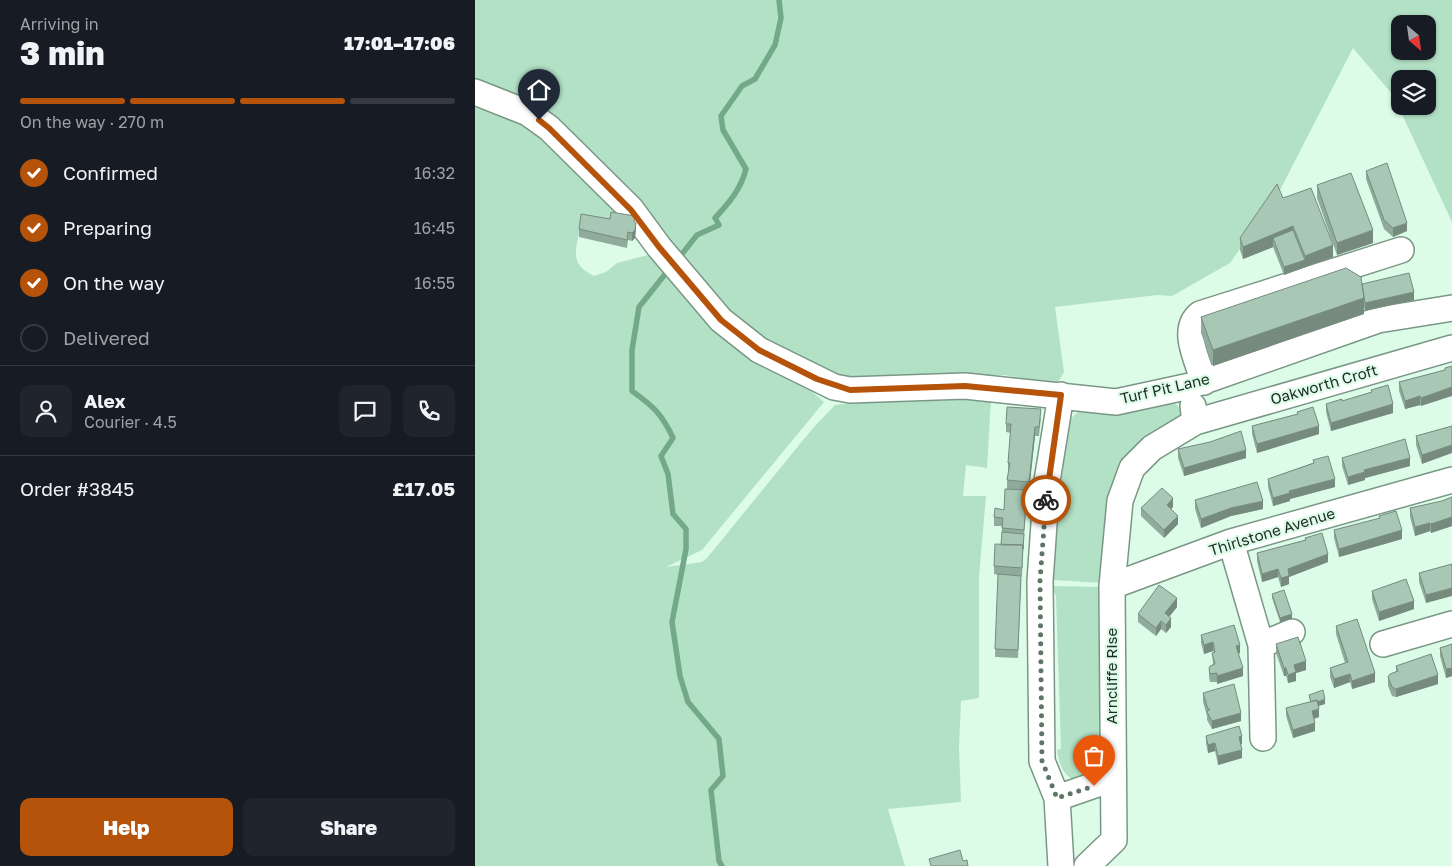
<!DOCTYPE html>
<meta charset="utf-8">
<style>
body{margin:0;font-family:"Golos Text",sans-serif;background:#20242c;color:#f1f3f6;height:100vh;display:flex;flex-direction:column;font-size:19px;white-space:nowrap}
*{box-sizing:border-box;margin:0}
p{font-size:16px;color:#9ea1a6}
.icon{flex:none;width:28px;height:28px;fill:none;stroke:currentColor;stroke-width:2;stroke-linecap:round;stroke-linejoin:round}
.map{position:relative;flex:1;overflow:hidden}
.details{display:flex;flex-direction:column;background:#171b24;width:475px}
.details>*{flex:none}
.needle{width:32px;rotate:151deg}
.fabs{position:absolute;left:916px;top:15px;display:grid;gap:10px}
.fabs a{display:grid;place-items:center;width:45px;height:45px;border-radius:10px;background:#171b24;box-shadow:0 1px 4px #0004;font-size:25px}
.pin{position:absolute;display:grid;place-items:center;width:42px;height:42px;color:#fff;margin:-51px -21px;border-radius:50% 50% 50% 0;rotate:-45deg;box-shadow:0 0 5px #0007}
.pin .icon{rotate:45deg}
.courier{position:absolute;display:grid;place-items:center;width:50px;height:50px;margin:-25px;border:4px solid #b45309;border-radius:50%;background:#fff;color:#222;box-shadow:0 1px 6px #0007}
.head em{font-style:normal;font-weight:800}
.head div{display:flex;flex-direction:column-reverse}
.head{display:flex;align-items:center;justify-content:space-between;height:85px;padding:0 20px}
h1{font-size:32px;font-weight:800;line-height:38px}
.bar{display:grid;grid-template-columns:repeat(4,1fr);gap:8px 5px;align-content:center;height:60px;padding:0 20px}
.bar i{height:6px;border-radius:4px;background:#363941}
.bar .current{background:#b45309}
.bar p{grid-column:span 4}
.line{display:flex;align-items:center;gap:12px;padding:0 20px;border-top:1px solid #363941}
.line div{flex:1}
.round{display:grid;place-items:center;flex:none;width:52px;height:52px;border-radius:10px;background:#20242c}
ol{padding:0 20px;list-style:none}
li{display:flex;align-items:center;gap:15px;height:55px}
li p{margin-inline-start:auto}
li .icon{padding:5px;border-radius:50%;background:#b45309;color:#fff;stroke-width:4}
li:last-child{color:#9ea1a6}
li i{width:28px;height:28px;border:2px solid #363941;border-radius:50%}
.button{display:flex;gap:10px;margin-top:auto;padding:10px 20px}
.button a{flex:1;height:58px;border-radius:10px;background:#b45309;color:#fff;font-size:20px;font-weight:800;line-height:58px;text-align:center}
.button a+a{background:#20242c;color:#f1f3f6}
main{display:flex;flex:1;min-height:0}
.map>svg:first-child{display:block}
.green{fill:#b3e1c6;fill-rule:evenodd}
.lines{fill:none;stroke-linecap:round;stroke-linejoin:round}
.stream{stroke:#73a889;stroke-width:5.5}
.minor-casing{stroke:#7a9785;stroke-width:28}
.minor{stroke:#fff;stroke-width:25}
.wall{fill:#90ab9b}
.shaded-wall{fill:#768b7e}
.building{fill:#a8c7b4;stroke:#768b7e}
.done{stroke:#607468;stroke-width:5;stroke-dasharray:0 9}
.route{stroke:#b45309;stroke-width:6}
.labels{text-anchor:middle;stroke-width:4.5;stroke-linejoin:round;paint-order:stroke}
.street-label{font-size:15px;fill:#1e2a23;stroke:#dcfce8}
</style>
<main>
<section class="details">
<div class="head"><div><h1>3 min</h1><p>Arriving in</p></div><em>17:01–17:06</em></div>
<div class="bar"><i class="current"></i><i class="current"></i><i class="current"></i><i></i><p>On the way · 270 m</p></div>
<ol>
<li><svg class="icon" aria-label="check" viewBox="0 0 24 24"><path d="M5 12l5 5 9-10"/></svg>Confirmed<p>16:32</p></li>
<li><svg class="icon" aria-label="check" viewBox="0 0 24 24"><path d="M5 12l5 5 9-10"/></svg>Preparing<p>16:45</p></li>
<li><svg class="icon" aria-label="check" viewBox="0 0 24 24"><path d="M5 12l5 5 9-10"/></svg>On the way<p>16:55</p></li>
<li><i></i>Delivered</li>
</ol>
<div class="line" style="height:90px"><a class="round"><svg class="icon" aria-label="person" viewBox="0 0 24 24"><circle cx="12" cy="8" r="4"/><path d="M4 21q1-7 8-7t8 7"/></svg></a><div><b>Alex</b><p>Courier · 4.5</p></div><a class="round"><svg class="icon" aria-label="chat" viewBox="0 0 24 24"><path d="M4 5h16v11H9l-5 4z"/></svg></a><a class="round"><svg class="icon" aria-label="phone" viewBox="0 0 24 24"><path d="M5 4h4l2 5-3 2q2 4 5 5l2-3 5 2v4C11 20 4 13 5 4z"/></svg></a></div>
<div class="line" style="height:65px"><div>Order #3845</div><b>£17.05</b></div>
<div class="button"><a>Help</a><a>Share</a></div>
</section>
<div class="map">
<svg width="977" height="866" viewBox="0 0 977 866">
<rect width="100%" height="100%" fill="#dcfce8"/>
<path class="green" d="M0 0H977V222L918 95 878 48 802 196 755 263 697 296 682 295 580 307 589 372 582 384 529 375 375 380 339 367 299 346 255 315 152 191 0 83ZM925 24H952V51H925ZM925 79H952V106H925Z
M0 100 43 115 160 224 106 223C102 248 92 263 119 276L131 272 142 263 177 254 275 358 336 391 349 402 227 550 191 567 227 562 232 558 338 428 360 405 381 403 516 399 512 468 491 465 488 496H511L504 577V698L486 701 484 747 486 802 413 809 430 866H0Z
M694 400C703 404 707 409 709 419L670 449 628 583 577 580 591 434 595 419 603 412Z
M577 586 627 587V775L608 784C590 778 585 769 582 750L586 749 581 596Z"/>
<g class="lines">
<path class="stream" d="M203 259 222 235 244 225 240 218C254 203 266 189 271 169L248 130 246 116 267 86 280 79 300 45 306 18 304 0
M195 268 164 307 157 350V391C178 406 187 414 198 438L186 456 193 474 198 514 211 529V549L197 622 205 676 213 702 244 739 248 776 236 790 244 861 247 866"/>
<g class="minor-casing">
<path id="minor" d="M0 92 53 113 74 128 156 209 184 247 246 320 284 350 359 387 375 390 490 386 641 402 715 386 903 320 977 308
M729 382C723 361 705 330 725 314L926 250
M586 395 572 481 565 581 567 761 582 798 637 779
M718 406 720 422 977 348
M756 542 786 645 788 738
M637 586 756 542 977 480
M908 644 977 624
M786 645 817 632
M582 798 586 866
M612 866 639 840 637 586 645 501 657 468 677 448 720 422"/>
</g>
<use href="#minor" class="minor"/>
</g>
<path class="wall" d="M891 171 932 231 918 237 909 229 891 179Z
M842 185 898 243 862 255 842 198Z
M808 198 858 257 809 275 798 247 768 259 765 250V238Z
M160 222 161 231 160 238 157 241 153 240 152 248 104 237V229Z
M887 284 939 300 890 311 889 307V314L738 366 726 333V317Z
M977 366 946 406 945 405 930 409 924 391V382L970 370V368Z
M896 390 918 413 856 431 851 412V404L867 401 896 392Z
M822 412 844 434 782 453 777 434V426L822 414Z
M566 418 564 436H560L554 491H552L548 553 547 576H546L543 658 520 657 523 575 519 574V566L526 544 527 526H519V517L529 510 549 490 532 489V480L534 472H533V463L536 433 531 432V424Z
M977 426 947 464 941 445V436Z
M703 449 771 458 709 476 703 458Z
M867 458 935 466 890 478V480L873 485 867 466Z
M838 460 860 487 815 499V501L798 506 793 487V479L838 463Z
M977 497V526L956 533 955 531 940 536 935 517V508L967 501Z
M720 500 788 509 756 516 726 528 720 509Z
M698 507 696 509 703 524 689 538 666 516V508Z
M904 516 927 539 864 557 859 538V530L904 519Z
M830 538 853 562 814 577V584L806 587 803 577 787 582 782 561V553L830 540Z
M977 564 951 603 944 582V573Z
M897 591 939 609 904 621 897 599Z
M797 594 817 619 805 622 797 598Z
M702 607 694 617 696 627 691 633 686 629 681 636 663 622V614Z
M861 626 900 682 877 689 875 682 859 688 855 677V668L870 663 861 634Z
M726 635 765 653 763 654 768 676 742 684V682H735L734 677V669L738 664 737 653H739L738 651 729 654 726 643Z
M801 644 831 670 821 673V681L813 683 811 676H809L801 653Z
M977 644V676L971 678 965 656V648Z
M921 666 963 684 921 697 917 696 913 686V677L921 672Z
M728 693 766 721 737 729 732 720V716L728 702Z
M834 695 850 704 843 706 844 717 839 719 840 731 818 738 811 716V708L835 702Z
M731 736 767 744H766L767 758 743 765 740 751 733 753 731 744Z"/>
<path class="shaded-wall" d="M161 223 160 238 157 241V233Z
M932 223V231L918 237V228Z
M818 226V239L798 238V247L768 259V247Z
M898 230V243L862 255V243Z
M858 245V257L809 275V267L830 260V256Z
M939 292V300L890 311V303Z
M889 298V314L738 366V350Z
M977 387V396L946 406V398Z
M945 396V405L930 409V401Z
M918 404V413L856 431V423Z
M844 426V434L782 453V444Z
M560 427V436L554 491V482Z
M977 445V453L947 464V455Z
M771 450V458L709 476V468Z
M935 458V466L890 478V480L873 485V477L889 470Z
M860 479V487L815 499V501L798 506V498L814 491Z
M698 498V507L692 513V505Z
M788 501V509L756 516 726 528V519L756 508Z
M703 516V524L689 538V530Z
M977 517V526L956 533V524Z
M955 523V531L940 536V527Z
M927 530V539L864 557V549Z
M853 554V562L814 577V584L806 587V578L813 569Z
M803 569V577L787 582V574Z
M977 588V596L951 603V595Z
M702 598V607L690 622V613Z
M939 601V609L904 621V612Z
M817 614V619L805 622V618Z
M696 618V627L691 633V625Z
M686 621V629L681 636V628Z
M738 642V651L729 654V645Z
M765 645V653L761 655V646Z
M831 661V670L821 673V681L813 683V675L819 665Z
M768 668V676L742 684V676Z
M809 668H811V676H809Z
M977 668V676L971 678V669Z
M900 673V682L877 689V681Z
M875 674V682L859 688V679Z
M963 675V684L921 697V689Z
M850 699V704L837 708V704Z
M844 709V717L837 719V711Z
M766 713V721L737 729V721Z
M840 723V731L818 738V730Z
M767 736V744L764 745V737Z
M740 743V751L733 753V745Z
M767 750V758L743 765V756Z"/>
<path class="building" d="M912 163 932 223 918 228 909 220 891 171Z
M876 173 898 230 862 243 842 185Z
M802 184 808 198 836 188 858 245 830 256 818 226 768 247 765 238Z
M136 212 160 216 159 222 161 223 160 230 157 233 153 232 152 240 104 229 106 214 135 219Z
M818 230 830 260 809 267 798 238Z
M871 268 886 277 889 298 738 350 726 317Z
M934 273 939 292 890 303 887 284Z
M977 366V387L946 398 945 396 930 401 924 382 970 370V368Z
M913 385 918 404 856 423 851 404 867 399V401L897 392 896 390Z
M532 407 566 409 564 427H560L554 482 532 480 535 463H533L536 424H531Z
M838 407 844 426 782 444 777 426 823 414 822 412Z
M977 426V445L947 455 941 436Z
M766 431 771 450 709 468 703 449 735 442Z
M930 439 935 458 889 470 890 472 873 477 867 458Z
M853 456 860 479 814 491 815 493 798 498 793 479 839 463 838 460Z
M782 482 788 501 756 508 726 519 720 500Z
M687 488 698 498 692 505 703 516 689 530 666 508Z
M530 489 552 490 549 530 527 528 528 518 519 517 520 508 529 510Z
M977 497V517L956 524 955 523 940 527 935 508 967 501Z
M921 511 927 530 864 549 859 530 905 518 904 516Z
M527 532 549 534 548 549V545H526Z
M847 533 853 554 813 569 814 576 806 578 803 569 787 574 782 553 831 540 830 538Z
M520 544 548 545 547 568 519 566Z
M977 564V588L951 595 944 573Z
M523 574 546 576 543 650 520 649Z
M931 579 939 601 904 612 897 591Z
M684 585 702 598 690 613 696 618 691 625 686 621 681 628 663 614Z
M809 590 817 614 805 618 797 594Z
M882 619 900 673 877 681 875 674 859 679 855 668 873 662 861 626Z
M759 625 765 645 761 646 768 668 742 676V673L735 674 734 669 735 666 740 664 737 653 740 652 738 642 729 645 726 635Z
M823 637 831 661 819 665 821 672 813 675 811 668H809L801 644Z
M977 644V668L971 669 965 648Z
M956 654 963 675 921 689 917 687 913 677 915 674 923 671 921 666Z
M759 684 766 713 737 721 732 712 735 709H733L728 693Z
M848 690 850 699 842 702V700L836 702 834 695Z
M842 700 844 709 837 711 840 723 818 730 811 708Z
M764 726 767 736 764 737 767 750 743 756 740 743 733 745 731 736Z
M485 850 488 861 492 860 493 866H456L454 859Z"/>
<g class="lines">
<path class="done" d="M571 500 565 581 567 761 582 798 619 786"/>
<path class="route" d="M64 120 74 128 156 210 184 247 246 320 284 350 342 379 375 390 490 386 586 395 571 500"/>
</g>
<g class="labels">
<g class="street-label">
<text transform="translate(849 385) rotate(-16)" y="5">Oakworth Croft</text>
<text transform="translate(690 389) rotate(-13)" y="5">Turf Pit Lane</text>
<text transform="translate(797 532) rotate(-17)" y="5">Thirlstone Avenue</text>
<text transform="translate(637 676) rotate(-90)" y="5">Arncliffe Rise</text>
</g>
</g>
</svg>
<div class="fabs">
<a><svg class="needle" viewBox="-14 -14 28 28"><path d="M0-13l5 13h-10z" fill="#e53935"/><path d="M0 13l5-13h-10z" fill="#9ea1a6"/></svg></a>
<a><svg class="icon" aria-label="layers" viewBox="0 0 24 24"><path d="M12 4l9 5-9 5-9-5zM3 14l9 5 9-5"/></svg></a>
</div>
<div class="pin" style="left:619px;top:786px;background:#ea580c"><svg class="icon" aria-label="bag" viewBox="0 0 24 24"><path d="M5 8h14l-1 12H6zM9 8a3 3 0 0 1 6 0"/></svg></div>
<div class="pin" style="left:64px;top:120px;background:#1f2937"><svg class="icon" aria-label="home" viewBox="0 0 24 24"><path d="M3 11l9-7 9 7M6 9v11h12V9"/></svg></div>
<div class="courier" style="left:571px;top:500px"><svg class="icon" aria-label="bike" viewBox="0 0 24 24"><circle cx="6" cy="16" r="4"/><circle cx="18" cy="16" r="4"/><path d="M6 16l4-8h5l3 8M10 8l3 8H6M13 5h3"/></svg></div>
</div>
</main>
